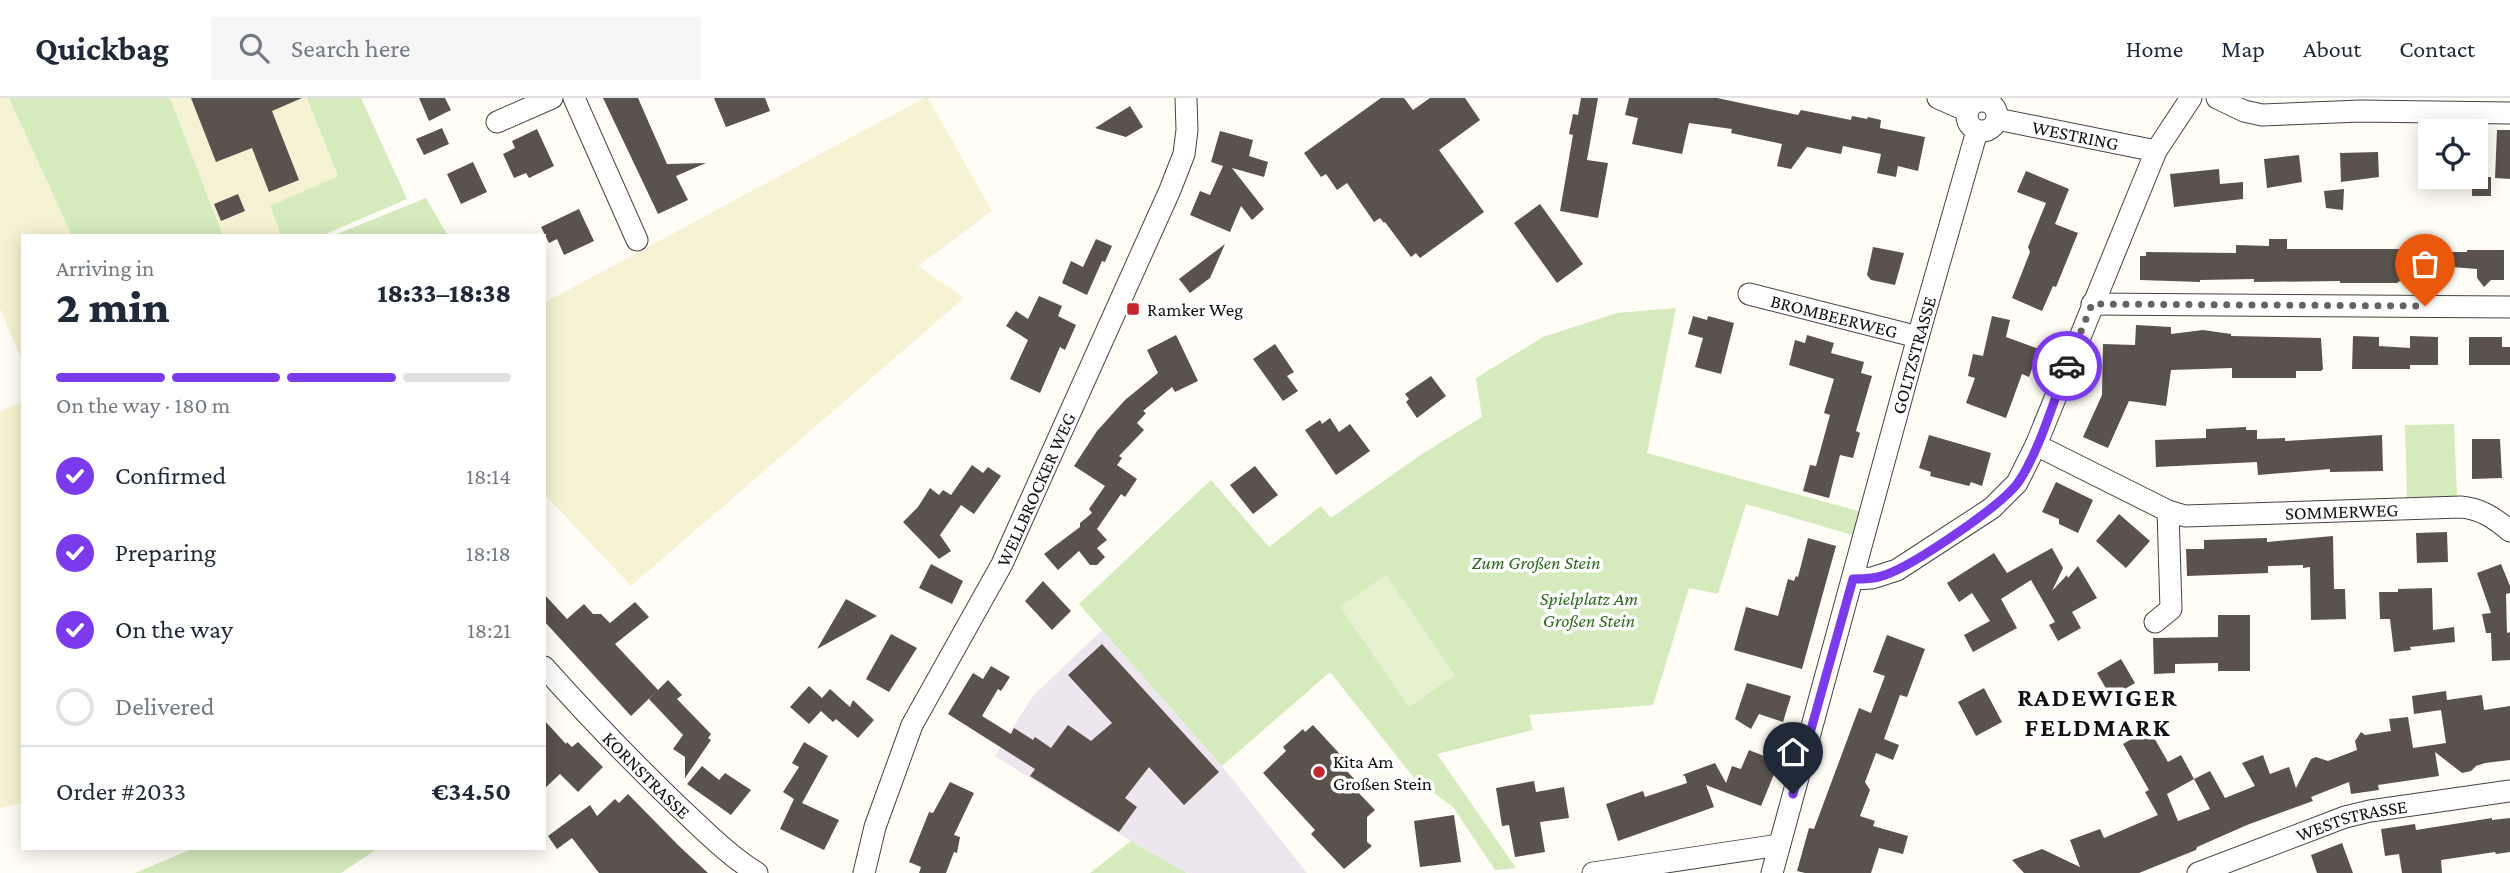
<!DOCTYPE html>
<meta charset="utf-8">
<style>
body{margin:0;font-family:"Crimson Pro",serif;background:#f6f6f7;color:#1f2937;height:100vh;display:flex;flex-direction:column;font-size:26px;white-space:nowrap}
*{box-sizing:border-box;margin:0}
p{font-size:23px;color:#747a83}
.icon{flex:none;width:38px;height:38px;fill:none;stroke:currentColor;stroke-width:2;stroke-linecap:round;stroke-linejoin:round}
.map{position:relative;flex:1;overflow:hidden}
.details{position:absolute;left:21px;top:136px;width:525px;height:616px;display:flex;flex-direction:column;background:#fff;border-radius:0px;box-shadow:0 4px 18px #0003}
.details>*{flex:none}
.tools{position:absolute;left:2418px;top:21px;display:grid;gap:14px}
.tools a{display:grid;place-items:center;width:70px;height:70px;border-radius:0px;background:#fff;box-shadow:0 4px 18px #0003;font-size:35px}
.pin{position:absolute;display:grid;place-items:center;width:60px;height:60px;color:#fff;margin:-72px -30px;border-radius:50% 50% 50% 0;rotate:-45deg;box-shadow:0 0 7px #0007}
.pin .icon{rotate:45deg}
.courier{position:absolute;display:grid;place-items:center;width:70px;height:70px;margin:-35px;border:5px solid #7c3aed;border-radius:50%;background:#fff;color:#222;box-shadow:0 2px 9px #0007}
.overview em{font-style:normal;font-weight:800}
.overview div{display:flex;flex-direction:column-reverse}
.overview{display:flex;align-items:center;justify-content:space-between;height:119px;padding:0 35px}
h1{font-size:46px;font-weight:800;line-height:52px}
.bar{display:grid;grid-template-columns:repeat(4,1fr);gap:10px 7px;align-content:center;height:84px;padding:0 35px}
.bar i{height:9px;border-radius:5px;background:#e0e1e3}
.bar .current{background:#7c3aed}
.bar p{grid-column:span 4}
.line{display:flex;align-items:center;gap:18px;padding:0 35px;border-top:2px solid #e0e1e3}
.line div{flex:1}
ol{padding:0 35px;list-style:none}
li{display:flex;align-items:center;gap:21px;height:77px}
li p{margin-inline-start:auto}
li .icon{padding:7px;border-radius:50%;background:#7c3aed;color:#fff;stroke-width:4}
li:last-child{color:#747a83}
li i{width:38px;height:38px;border:4px solid #e0e1e3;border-radius:50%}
header{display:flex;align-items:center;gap:42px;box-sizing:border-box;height:98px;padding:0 35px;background:#fff;border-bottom:2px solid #e0e1e3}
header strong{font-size:33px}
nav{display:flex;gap:38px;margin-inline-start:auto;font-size:24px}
.search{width:490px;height:63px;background:#f6f6f7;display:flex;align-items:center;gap:18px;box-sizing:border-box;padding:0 24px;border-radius:0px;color:#747a83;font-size:26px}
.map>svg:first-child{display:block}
.industrial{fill:#eee6ef}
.farmland{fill:#f6f3d4}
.green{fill:#d5ebbd}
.pitch{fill:#e6f2cf}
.building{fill:#5a524d;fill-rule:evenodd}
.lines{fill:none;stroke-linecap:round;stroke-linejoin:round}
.street-casing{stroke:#444;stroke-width:23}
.street{stroke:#fff;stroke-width:21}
.done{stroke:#646461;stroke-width:7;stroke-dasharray:0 12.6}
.route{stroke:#7c3aed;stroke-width:9}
.poi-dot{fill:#c4262e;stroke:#fff;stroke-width:2.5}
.labels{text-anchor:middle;stroke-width:7;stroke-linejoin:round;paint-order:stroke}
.street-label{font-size:19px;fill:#111;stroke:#fff}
.poi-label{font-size:19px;fill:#111;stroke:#fff;text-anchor:start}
.park-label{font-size:19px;font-style:italic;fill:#2f6b1f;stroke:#fff}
.district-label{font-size:26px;font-weight:bold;letter-spacing:2px;fill:#111;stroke:#fff}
</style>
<header>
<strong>Quickbag</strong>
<div class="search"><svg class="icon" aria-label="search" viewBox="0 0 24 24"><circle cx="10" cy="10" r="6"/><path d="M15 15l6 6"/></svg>Search here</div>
<nav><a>Home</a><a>Map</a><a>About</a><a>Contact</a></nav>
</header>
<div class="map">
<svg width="2510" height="775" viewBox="0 0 2510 775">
<rect width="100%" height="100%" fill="#fffdf5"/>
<path class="industrial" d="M1102 532 1222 668 1307 775H1187L1131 743 995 658 1033 598Z"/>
<path class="farmland" d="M0 0H9L72 138H23V265L0 210Z
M170 0H307L338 78 270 108 281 138H223Z
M924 0H928L992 113 918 168 964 200 631 488 544 396V205Z
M23 304V705L0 710V313Z"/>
<path class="green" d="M9 0H170L223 138H72Z
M307 0H361L407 101 321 138H281L270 108 338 78Z
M426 100 448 138H332Z
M1676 210 1647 355 1865 415 1859 439 1746 406 1718 496 1689 490 1653 607 1529 617 1533 632 1437 656 1516 770 1495 772 1453 709 1415 681 1330 574 1222 668 1079 506 1211 382 1269 449 1321 408 1331 420 1422 356 1482 319 1476 280 1543 239 1617 215Z
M2454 326 2457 399 2407 401 2405 327Z
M1131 743 1187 775H1090Z
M192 751H377L341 775H135Z"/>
<path class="pitch" d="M1386 477 1455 577 1409 609 1340 509Z"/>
<path class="building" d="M191 0H302L272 13 299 82 269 94 252 50 216 64Z
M419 0H445L451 12 429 23Z
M603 0H638L667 66 706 65 676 78 688 102 658 116Z
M714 0H765L770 13 726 29Z
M1381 0H1404L1413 12 1430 0H1465L1480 22 1439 52 1484 114 1420 160 1416 155 1411 159 1385 124 1384 125 1380 120 1374 124 1347 85 1337 92 1326 76 1321 79 1304 55Z
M1581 0H1598L1587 62 1608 65 1598 120 1560 113 1573 37 1569 36 1573 16 1578 17Z
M1629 0H1717L1798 17 1801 12 1851 22 1852 18 1867 21 1868 19 1881 22 1880 30 1925 39 1918 73 1898 68 1896 79 1877 75 1881 56 1843 48 1841 56 1807 49 1791 71 1777 68 1782 46 1731 35 1732 31 1689 25 1682 56 1632 46 1638 20 1625 17Z
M1130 8 1143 29 1126 39 1095 30Z
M442 30 449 46 424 57 416 41Z
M537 31 554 68 529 80 526 75 514 80 503 56 515 50 512 43Z
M2497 32H2510V81L2495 80Z
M1220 33 1253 42 1249 58 1268 64 1264 79 1232 70 1264 111 1252 122 1241 108 1230 134 1190 117 1200 93 1210 97 1223 68 1211 64Z
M2378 54 2379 79 2341 84 2340 55Z
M2299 57 2302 84 2267 90 2264 61Z
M473 64 487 94 461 106 447 76Z
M2219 71 2220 86 2243 84V101L2174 109 2170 76Z
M2026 73 2069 91 2055 126 2078 135 2056 189 2053 188 2042 213 2012 200 2030 154 2028 149 2046 105 2017 94Z
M2472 79H2491V98H2472Z
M2344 91 2343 112 2326 110 2324 93Z
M238 96 245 113 221 123 214 106Z
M1540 106 1583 166 1557 185 1514 125Z
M579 111 594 143 564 157 557 141 549 145 541 129Z
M1096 141 1112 148 1105 164 1102 163 1087 197 1062 185 1071 163 1083 169Z
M2269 141H2287V151H2404V155H2422V182H2401L2397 185H2340V183L2254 184V181L2200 182V184L2140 182V158H2146V154L2236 155V147L2269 148Z
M1225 146 1210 180 1190 195 1179 181Z
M1873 149 1904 155 1895 187 1871 182 1867 177Z
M2467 152H2504V182H2491L2484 189 2477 180V171L2452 169V154H2467Z
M1039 198 1062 208 1058 218 1076 227 1065 252 1060 249 1040 295 1010 281 1028 242 1006 228 1016 213 1028 221Z
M1693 218 1707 222 1708 218 1734 225 1721 276 1695 269 1703 240 1688 236Z
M1992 218 2010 222 2006 239 2039 251 2029 279 2022 276 2006 320 1966 305 1975 280 1968 278 1973 256 1983 258Z
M2136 227 2171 229V236L2203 232 2231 236V238L2321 240 2323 271 2321 273H2296V280H2232V270L2171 272 2166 308 2129 303 2108 350 2083 339 2102 297 2103 246 2135 247Z
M1176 237 1198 283 1175 294 1172 289 1143 313 1146 315 1137 325 1144 332 1119 358 1122 360 1117 367 1137 381 1125 399 1121 396 1097 431 1107 442 1097 450 1105 459 1097 467H1090L1079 453 1058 472 1044 456 1080 429V425L1092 415 1089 411 1105 388 1074 368 1097 333 1125 302 1158 275 1147 252Z
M1807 237 1834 245 1831 255 1864 264 1861 275 1872 278 1856 333 1860 335 1853 360 1840 357 1829 400 1803 393 1810 367 1816 368 1830 317 1824 315 1834 281 1789 267 1795 242 1805 245Z
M2353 238 2379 239V248L2410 250V238L2438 239V267H2410V271H2352Z
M2469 239H2502V249H2510V267H2469Z
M1275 246 1294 274 1287 278 1298 293 1283 303 1253 261Z
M1431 278 1446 298 1417 320 1406 304 1409 301 1405 296Z
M1330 320 1339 334 1350 326 1370 353 1336 377 1305 332 1320 322 1322 326Z
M2246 329V332H2257V341L2285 340V343L2382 337 2383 373 2330 374V371L2258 377 2257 364 2156 369 2155 342 2206 340V331Z
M1929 337 1991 355 1982 388 1971 384 1969 388 1930 378 1931 374 1919 370Z
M2472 341H2500L2502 380 2472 381Z
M972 367 983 375 988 369 1001 378 974 416 961 407 940 437 951 453 939 461 903 424 918 409 930 390 939 397 943 392 951 397Z
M1255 368 1278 397 1253 416 1230 387Z
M2056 384 2093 402 2078 435 2059 426V421L2042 414Z
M2119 416 2150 443 2126 470 2096 443Z
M2447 434 2448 464 2417 465 2416 435Z
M2333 438 2334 491H2345L2346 521 2311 522 2310 469 2303 470V467L2268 468V475L2187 478 2186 451H2204V442L2267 440V444Z
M1808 440 1836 448 1802 571 1734 552 1746 509 1778 518 1788 481 1794 483 1796 478 1798 479Z
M2052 450 2063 470 2052 493 2067 477 2068 480 2078 468 2097 500 2072 514 2081 530 2058 543 2049 527 2055 524 2031 482 2001 501 2017 530 1973 554 1964 537 1990 523 1972 495 1959 504 1947 485 1994 455 2007 475Z
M931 466 963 483 952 506 919 490Z
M2501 466 2510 488V495L2506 496 2507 535 2510 534V562L2492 563 2491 535H2486L2482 516 2491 515 2477 475Z
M1043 483 1071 513 1052 532 1025 503Z
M2432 490 2433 532 2454 529 2455 544 2410 549 2411 552 2394 554 2390 521H2380L2379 494H2398V491Z
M544 496 567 521 584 506 593 516H601L610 525 635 504 649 519 615 546 658 592 631 618 544 523Z
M846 501 877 518 817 551Z
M2218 517H2250V573H2218V565L2175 566V575L2154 576 2153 540 2218 539Z
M891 536 917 550 889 594 866 581Z
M1887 537 1925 551 1907 599 1900 597 1884 641 1899 647 1893 662 1876 655 1865 684 1870 692 1860 718 1875 723 1873 728 1908 738 1903 756 1879 750 1871 775H1805L1797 773 1809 730 1814 731 1859 610 1871 615 1885 578 1873 574Z
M1102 546 1219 674 1184 707 1149 669 1125 700 1137 709 1119 734 1030 678 1035 671 948 616 973 575 983 581 991 568 1010 579 1001 593 998 591 982 618 1011 636 1014 630 1033 642 1035 639 1051 650 1068 627 1091 643 1112 625 1068 577Z
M2121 561 2135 585 2111 599 2097 575Z
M668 582 682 597 677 601 711 636 708 640 711 642 685 680V659L673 651 683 637 649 601Z
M1747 585 1791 598 1783 624 1759 616 1751 631 1735 621Z
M809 588 822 600 830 591 850 609 853 602 874 622 858 640 836 621 833 624 821 613 809 626 790 609Z
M1984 590 2002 624 1976 638 1958 604Z
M2446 593 2447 602 2482 597 2484 612 2510 608V662L2485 665 2476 668 2471 673 2462 675 2435 654 2439 678 2378 687 2379 692 2351 696 2349 684 2311 699 2313 703 2247 727 2197 749 2196 752 2139 775H2024L2012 762 2042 751 2080 769 2070 742 2100 731 2104 740 2158 717 2145 694 2149 692 2123 646 2149 631 2168 664 2181 657 2194 681 2210 673 2225 700 2255 688 2242 665 2263 657 2270 676 2289 669 2296 690 2311 661 2316 659 2328 663 2357 652 2355 643 2361 634 2365 637 2391 633 2389 621 2408 619 2413 650 2446 645 2441 612 2414 616 2412 598ZM2194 681 2210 711 2178 723 2167 696Z
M544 622 566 646 567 644 572 649 578 644 603 669 578 694 560 676 544 691Z
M1313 627 1350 667 1345 671 1357 684 1353 689 1375 712 1367 719V744L1372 748 1344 771 1311 736 1315 732 1263 675 1286 653 1283 649 1303 631 1305 634Z
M804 644 828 658 802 705 839 722 824 752 780 731 794 701 783 694 799 669 792 665Z
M1749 652 1779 664 1761 708 1706 687 1714 709 1618 743 1606 706 1643 693 1645 699 1687 685 1685 678 1682 677 1715 665 1726 685 1732 668 1741 671Z
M702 668 719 682 725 675 751 692 731 717 687 686Z
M1534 683 1536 694 1564 689 1569 720 1540 724 1545 754 1515 759 1509 727 1502 728 1496 690Z
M950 684 974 695 954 737 960 739 957 755 954 754 946 775H919L921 769 909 764 929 714 933 715Z
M628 696 679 748 708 775H599L572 740 557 751 548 738 590 707 597 718 615 701 619 705Z
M1454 717 1461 764 1420 769 1414 723Z
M2492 720V722L2510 720V754L2496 756 2495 754 2441 762 2442 775H2402L2399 756 2385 758 2381 731 2415 726 2416 732Z
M2342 745 2353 775H2317L2311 757Z"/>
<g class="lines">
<g class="street-casing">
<g id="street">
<path d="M574 0 637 142"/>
<path d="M1938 0 1968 13"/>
<path d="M2217 0 2244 13 2262 17 2360 13 2510 15"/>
<circle cx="1982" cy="18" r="15"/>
<path id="s1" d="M1997 21 2156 53"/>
<path d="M497 24 552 0"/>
<path id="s2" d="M1749 196 1918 239"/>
<path d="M2092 206 2510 209"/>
<path id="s3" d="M2036 347 2168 413 2185 418 2461 409C2482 411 2494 420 2510 433"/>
<path d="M1853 481 1872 480 1897 472 1992 410 2017 385 2036 347 2156 53 2191 0"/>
<path d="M2155 524 2171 511 2168 413"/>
<path id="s4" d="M544 569C587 617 632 664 679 709 704 732 728 757 757 775"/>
<path id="s5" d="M864 775 875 729 912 627 1002 466 1170 92 1184 56 1187 32 1186 0"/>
<path d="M1593 775 1779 747"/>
<path id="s6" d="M1772 775 1918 239 1977 33"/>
<path id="s7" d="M2198 775 2345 719 2370 713 2510 693"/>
</g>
</g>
<use href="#street" class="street"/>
</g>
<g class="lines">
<path class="done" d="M2067 268 2092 206 2425 208"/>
<path class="route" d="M1793 696 1853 481C1864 481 1875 481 1885 477 1914 467 1998 410 2017 386 2038 357 2054 302 2067 268"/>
</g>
<g class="poi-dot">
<rect x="1126" y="204" width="14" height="14" rx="3.5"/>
<circle cx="1319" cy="674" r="7"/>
</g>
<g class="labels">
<g class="street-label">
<text dy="7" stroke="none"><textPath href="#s1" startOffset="80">WESTRING</textPath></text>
<text dy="7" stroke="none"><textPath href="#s2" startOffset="88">BROMBEERWEG</textPath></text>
<text dy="7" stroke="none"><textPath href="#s6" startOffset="537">GOLTZSTRASSE</textPath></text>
<text dy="7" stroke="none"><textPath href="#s5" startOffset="422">WELLBROCKER WEG</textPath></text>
<text dy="7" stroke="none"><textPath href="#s3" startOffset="322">SOMMERWEG</textPath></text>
<text dy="7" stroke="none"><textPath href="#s4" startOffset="149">KORNSTRASSE</textPath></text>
<text dy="7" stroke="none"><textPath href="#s7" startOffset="163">WESTSTRASSE</textPath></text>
</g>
<g class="poi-label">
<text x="1147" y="218">Ramker Weg</text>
<text x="1333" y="670">Kita Am<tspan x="1333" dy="22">Großen Stein</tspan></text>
</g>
<g class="park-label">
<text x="1536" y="471">Zum Großen Stein</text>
<text x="1589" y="507">Spielplatz Am<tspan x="1589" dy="22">Großen Stein</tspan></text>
</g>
<g class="district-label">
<text x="2098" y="608">RADEWIGER<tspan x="2098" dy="30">FELDMARK</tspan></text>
</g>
</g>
</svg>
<div class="tools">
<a><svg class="icon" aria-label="locate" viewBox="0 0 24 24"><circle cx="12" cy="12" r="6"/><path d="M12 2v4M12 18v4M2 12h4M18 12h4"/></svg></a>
</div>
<div class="pin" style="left:2425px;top:208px;background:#ea580c"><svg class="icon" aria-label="bag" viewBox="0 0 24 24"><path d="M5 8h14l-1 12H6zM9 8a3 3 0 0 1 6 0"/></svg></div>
<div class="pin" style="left:1793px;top:696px;background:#1f2937"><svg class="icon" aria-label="home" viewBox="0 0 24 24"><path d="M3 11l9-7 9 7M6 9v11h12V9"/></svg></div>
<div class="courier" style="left:2067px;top:268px"><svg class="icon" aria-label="car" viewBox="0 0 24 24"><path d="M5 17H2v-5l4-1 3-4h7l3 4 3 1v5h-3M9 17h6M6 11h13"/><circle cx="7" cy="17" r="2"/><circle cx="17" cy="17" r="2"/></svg></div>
<section class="details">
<div class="overview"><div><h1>2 min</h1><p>Arriving in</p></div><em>18:33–18:38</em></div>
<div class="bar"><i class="current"></i><i class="current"></i><i class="current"></i><i></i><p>On the way · 180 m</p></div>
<ol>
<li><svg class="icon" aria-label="check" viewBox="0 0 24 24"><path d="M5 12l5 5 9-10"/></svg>Confirmed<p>18:14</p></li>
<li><svg class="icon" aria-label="check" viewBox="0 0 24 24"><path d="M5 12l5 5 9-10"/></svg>Preparing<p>18:18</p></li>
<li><svg class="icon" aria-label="check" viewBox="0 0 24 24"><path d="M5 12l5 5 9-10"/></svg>On the way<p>18:21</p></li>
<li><i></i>Delivered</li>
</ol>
<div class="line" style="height:91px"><div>Order #2033</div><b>€34.50</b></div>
</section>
</div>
